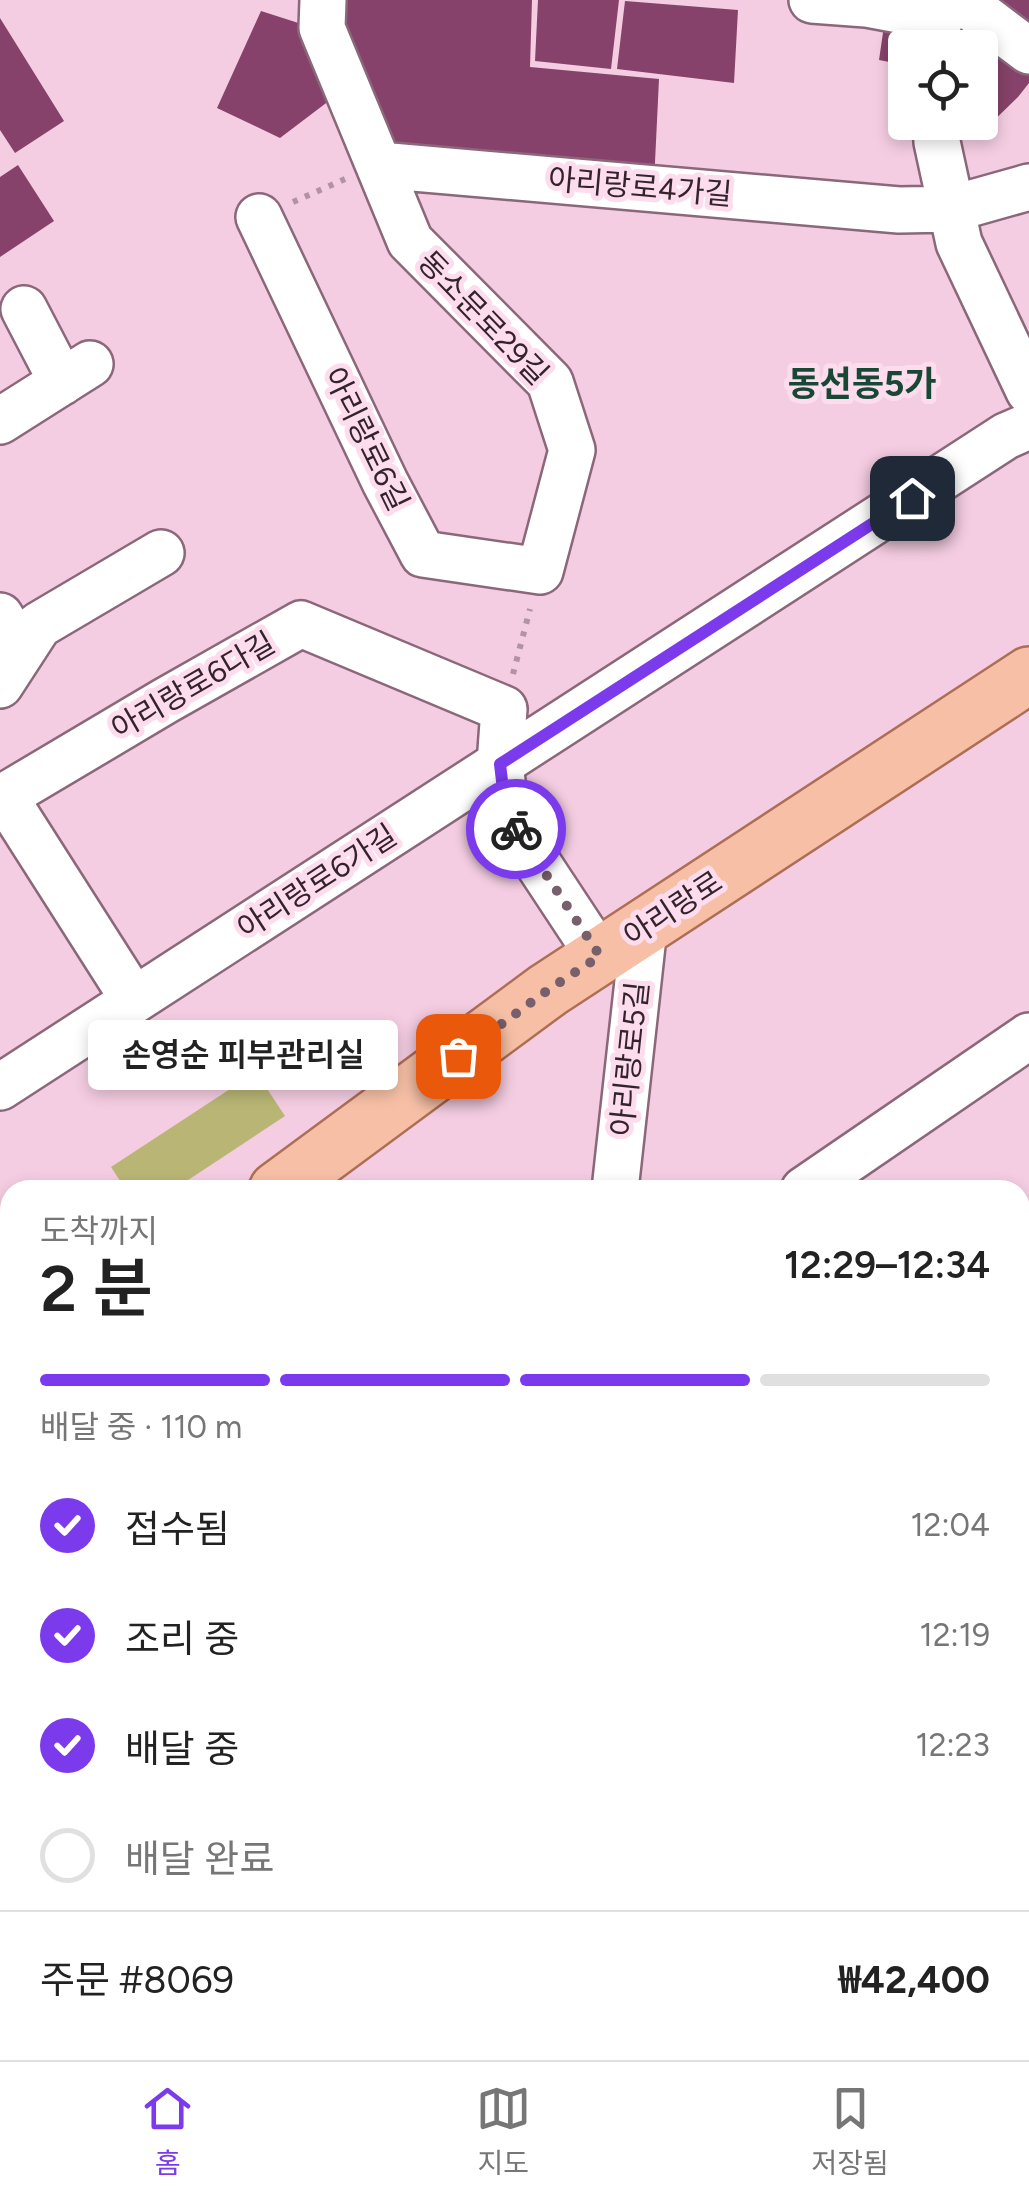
<!DOCTYPE html>
<html lang="ko">
<meta charset="utf-8">
<style>
body{margin:0;font-family:Figtree,"Noto Sans KR",sans-serif;background:#f6f6f6;color:#222;height:100vh;display:flex;flex-direction:column;font-size:38px;white-space:nowrap}
*{box-sizing:border-box;margin:0}
p{font-size:32px;color:#767676}
.icon{flex:none;width:55px;height:55px;fill:none;stroke:currentColor;stroke-width:2;stroke-linecap:round;stroke-linejoin:round}
.map{position:relative;flex:1;overflow:hidden}
.panel{position:absolute;left:0px;top:1180px;width:1030px;height:880px;display:flex;flex-direction:column;background:#fff;border-radius:30px 30px 0 0;box-shadow:0 5px 15px #0003}
.panel>*{flex:none}
.buttons{position:absolute;left:888px;top:30px;display:grid;gap:20px}
.buttons a{display:grid;place-items:center;width:110px;height:110px;border-radius:10px;background:#fff;box-shadow:0 5px 15px #0003;font-size:50px}
.pin{position:absolute;display:grid;place-items:center;width:85px;height:85px;color:#fff;margin:-42px;border-radius:20px;box-shadow:0 5px 15px #0006}
.courier{position:absolute;display:grid;place-items:center;width:100px;height:100px;margin:-50px;border:8px solid #7c3aed;border-radius:50%;background:#fff;color:#222;box-shadow:0 2px 12px #0007}
.bubble{position:absolute;height:70px;border-radius:10px;background:#fff;box-shadow:0 5px 15px #0003;font-size:32px;font-weight:600;line-height:70px;text-align:center}
.head em{font-style:normal;font-weight:600}
.head div{display:flex;flex-direction:column-reverse}
.head{display:flex;align-items:center;justify-content:space-between;height:170px;padding:0 40px}
h1{font-size:65px;font-weight:600;line-height:75px}
.bar{display:grid;grid-template-columns:repeat(4,1fr);gap:15px 10px;align-content:center;height:120px;padding:0 40px}
.bar i{height:12px;border-radius:8px;background:#e0e0e0}
.bar .selected{background:#7c3aed}
.bar p{grid-column:span 4}
.line{display:flex;align-items:center;gap:25px;padding:0 40px;border-top:2px solid #e0e0e0}
.line div{flex:1}
ol{padding:0 40px;list-style:none}
li{display:flex;align-items:center;gap:30px;height:110px}
li p{margin-inline-start:auto}
li .icon{padding:10px;border-radius:50%;background:#7c3aed;color:#fff;stroke-width:4}
li:last-child{color:#767676}
li i{width:55px;height:55px;border:5px solid #e0e0e0;border-radius:50%}
.menu{display:flex;justify-content:space-around;align-items:center;height:140px;border-top:2px solid #e0e0e0;background:#fff;font-size:28px;color:#767676}
.menu a{display:grid;justify-items:center;gap:5px}
.menu .selected{color:#7c3aed}
.map>svg:first-child{display:block}
.built{fill:#edbfd8}
.green{fill:#b9b675}
.building{fill:#86426a}
.lines{fill:none;stroke-linecap:round;stroke-linejoin:round}
.minor-casing{stroke:#8b677a;stroke-width:50}
.major-casing{stroke:#ae6e55;stroke-width:60}
.path{stroke:#b293a3;stroke-width:6;stroke-dasharray:5 8;stroke-linecap:butt}
.minor{stroke:#fff;stroke-width:45}
.major{stroke:#f7c0a6;stroke-width:55}
.done{stroke:#775f6c;stroke-width:10;stroke-dasharray:0 18}
.route{stroke:#7c3aed;stroke-width:12}
.labels{text-anchor:middle;stroke-width:10;stroke-linejoin:round;paint-order:stroke}
.street-label{font-size:30px;fill:#33242c;stroke:#fddced}
.quarter-label{font-size:35px;font-weight:bold;fill:#184735;stroke:#fddced}
</style>
<div class="map">
<svg width="1029" height="2060" viewBox="0 0 1029 2060">
<rect width="100%" height="100%" fill="#f5cde2"/>
<path class="built" d="M0 1530 10 1547V2050H161L160 2060H0Z"/>
<path class="green" d="M256 1072 285 1116 173 1190H126L111 1167Z"/>
<path class="building" d="M332 0H532L530 67 659 79 654 183 382 157Z
M538 0H619L611 69 535 61Z
M975 0H1029V41Z
M625 1 738 10 734 83 617 69Z
M954 3 1029 59V83L1018 97 981 133 967 122H980V48H938Z
M261 11 314 28 342 91 280 138 217 108Z
M0 18 64 121 15 153 0 130Z
M885 19 917 25 919 48H905V65L879 60Z
M18 165 54 221 0 257V177Z
M10 1768V1824L0 1831V1775Z
M0 1838 10 1853V1939L0 1946Z"/>
<g class="lines">
<g class="minor-casing">
<path id="minor" d="M812 0 866 4 941 18
M961 0 1029 51
M936 122 937 142 959 243 1029 391
M379 165 899 210 951 209 1029 187
M259 217 385 482 423 554 540 571 572 450 550 382 410 241 322 28 323 0
M24 309 62 382
M0 421 90 364
M0 616 22 651
M0 685 39 625 161 553
M4 796 134 1000
M0 799 165 701 301 624 504 709 500 764 506 815 599 956
M0 1087 1006 436 1029 426
M615 1190 644 927
M804 1190 1029 1036
M0 1294 10 1308
M1020 1374 1029 1375
M1029 1513 1021 1594 1029 1628
M0 1627 10 1622
M1020 1837 1029 1813
M485 2050 491 2060
M296 2060 316 2050
M638 2060 658 2050
M993 2060 1007 2050"/>
</g>
<g class="major-casing">
<path id="major" d="M277 1190 548 990 1029 675
M0 1373 10 1368"/>
</g>
<path class="path" d="M293 202 345 179
M513 674 530 609"/>
<use href="#minor" class="minor"/>
<use href="#major" class="major"/>
</g>
<g class="lines">
<path class="done" d="M458 1056 548 990 600 956 516 829"/>
<path class="route" d="M516 829 506 815 500 764 912 498"/>
</g>
<g class="labels">
<g class="street-label">
<text transform="translate(640 187) rotate(5)" y="10">아리랑로4가길</text>
<text transform="translate(483 318) rotate(46)" y="10">동소문로29길</text>
<text transform="translate(366 439) rotate(64)" y="10">아리랑로6길</text>
<text transform="translate(193 686) rotate(-30)" y="10">아리랑로6다길</text>
<text transform="translate(317 882) rotate(-33)" y="10">아리랑로6가길</text>
<text transform="translate(673 909) rotate(-33)" y="10">아리랑로</text>
<text transform="translate(630 1059) rotate(-84)" y="10">아리랑로5길</text>
</g>
<g class="quarter-label">
<text x="862" y="396">동선동5가</text>
</g>
</g>
</svg>
<div class="buttons">
<a><svg class="icon" aria-label="locate" viewBox="0 0 24 24"><circle cx="12" cy="12" r="6"/><path d="M12 2v4M12 18v4M2 12h4M18 12h4"/></svg></a>
</div>
<div class="pin" style="left:458px;top:1056px;background:#ea580c"><svg class="icon" aria-label="bag" viewBox="0 0 24 24"><path d="M5 8h14l-1 12H6zM9 8a3 3 0 0 1 6 0"/></svg></div>
<div class="pin" style="left:912px;top:498px;background:#1f2937"><svg class="icon" aria-label="home" viewBox="0 0 24 24"><path d="M3 11l9-7 9 7M6 9v11h12V9"/></svg></div>
<div class="courier" style="left:516px;top:829px"><svg class="icon" aria-label="bike" viewBox="0 0 24 24"><circle cx="6" cy="16" r="4"/><circle cx="18" cy="16" r="4"/><path d="M6 16l4-8h5l3 8M10 8l3 8H6M13 5h3"/></svg></div>
<div class="bubble" style="left:88px;top:1020px;width:310px">손영순 피부관리실</div>
<section class="panel">
<div class="head"><div><h1>2 분</h1><p>도착까지</p></div><em>12:29–12:34</em></div>
<div class="bar"><i class="selected"></i><i class="selected"></i><i class="selected"></i><i></i><p>배달 중 · 110 m</p></div>
<ol>
<li><svg class="icon" aria-label="check" viewBox="0 0 24 24"><path d="M5 12l5 5 9-10"/></svg>접수됨<p>12:04</p></li>
<li><svg class="icon" aria-label="check" viewBox="0 0 24 24"><path d="M5 12l5 5 9-10"/></svg>조리 중<p>12:19</p></li>
<li><svg class="icon" aria-label="check" viewBox="0 0 24 24"><path d="M5 12l5 5 9-10"/></svg>배달 중<p>12:23</p></li>
<li><i></i>배달 완료</li>
</ol>
<div class="line" style="height:130px"><div>주문 #8069</div><b>₩42,400</b></div>
</section>
</div>
<nav class="menu">
<a class="selected"><svg class="icon" aria-label="home" viewBox="0 0 24 24"><path d="M3 11l9-7 9 7M6 9v11h12V9"/></svg>홈</a>
<a><svg class="icon" aria-label="map" viewBox="0 0 24 24"><path d="M3 6l6-2 6 2 6-2v14l-6 2-6-2-6 2zM9 4v14M15 6v14"/></svg>지도</a>
<a><svg class="icon" aria-label="saved" viewBox="0 0 24 24"><path d="M7 4h10v16l-5-4-5 4z"/></svg>저장됨</a>
</nav>
